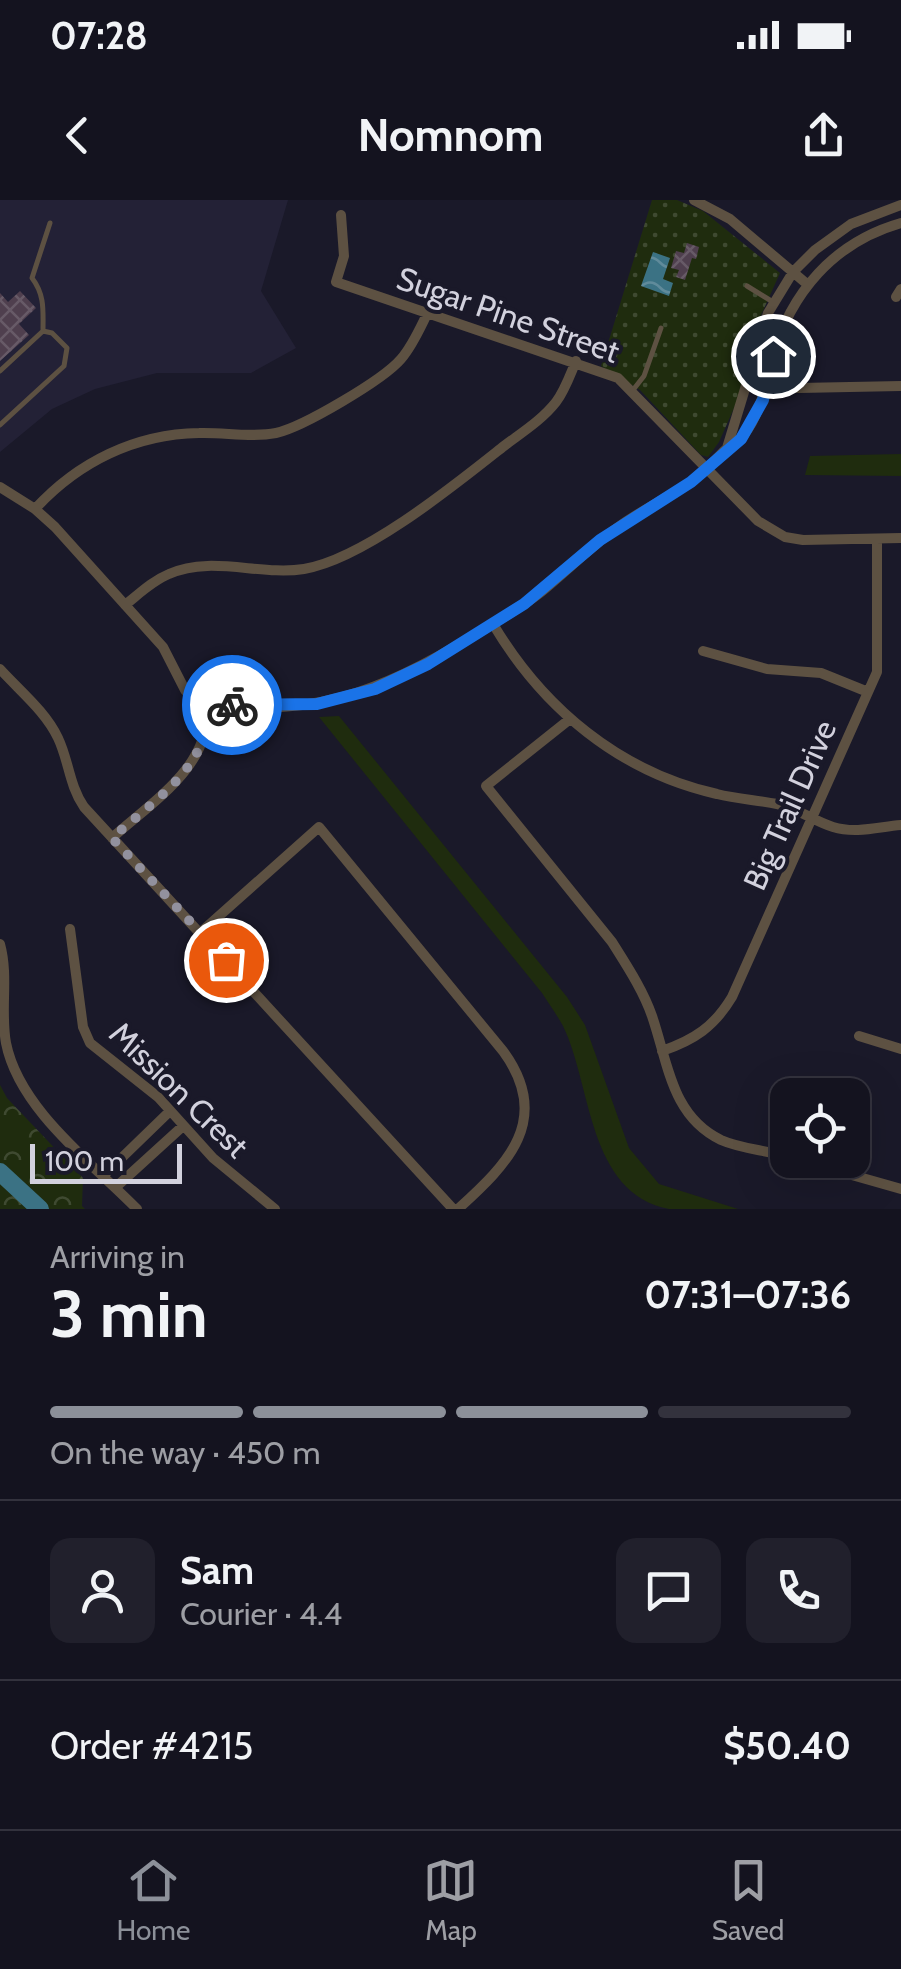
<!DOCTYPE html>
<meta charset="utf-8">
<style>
body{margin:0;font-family:Cabin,sans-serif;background:#21202c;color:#f1f3f6;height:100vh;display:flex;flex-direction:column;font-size:38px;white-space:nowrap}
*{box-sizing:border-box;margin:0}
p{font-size:32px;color:#9d9ea4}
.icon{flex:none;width:55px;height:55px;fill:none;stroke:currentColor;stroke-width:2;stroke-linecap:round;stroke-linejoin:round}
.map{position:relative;height:1009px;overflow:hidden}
.sheet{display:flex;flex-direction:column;background:#14131f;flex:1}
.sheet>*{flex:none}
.fabs{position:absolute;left:770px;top:878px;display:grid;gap:20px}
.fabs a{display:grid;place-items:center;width:100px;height:100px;border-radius:20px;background:#14131f;box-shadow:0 10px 40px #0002,0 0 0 2px #33323d;font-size:50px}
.scale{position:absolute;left:30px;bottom:25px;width:152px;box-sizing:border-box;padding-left:10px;border:5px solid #d2d1dd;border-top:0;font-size:28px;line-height:35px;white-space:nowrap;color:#d2d1dd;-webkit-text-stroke:8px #1a1929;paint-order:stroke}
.pin{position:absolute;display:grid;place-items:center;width:85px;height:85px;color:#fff;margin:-42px;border:5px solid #fff;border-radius:50%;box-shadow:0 2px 10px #0007}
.courier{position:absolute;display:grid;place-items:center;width:100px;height:100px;margin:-50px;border:8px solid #1a73e8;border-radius:50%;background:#fff;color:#222;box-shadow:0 2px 12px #0007}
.headline em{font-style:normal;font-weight:700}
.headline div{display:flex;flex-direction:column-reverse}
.headline{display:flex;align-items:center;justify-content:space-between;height:170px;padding:0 50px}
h1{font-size:65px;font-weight:700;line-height:75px}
.bar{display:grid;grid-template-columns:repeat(4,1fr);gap:15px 10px;align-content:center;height:120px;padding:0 50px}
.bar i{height:12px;border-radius:8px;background:#33323d}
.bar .active{background:#8c9099}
.bar p{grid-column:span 4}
.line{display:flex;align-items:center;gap:25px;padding:0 50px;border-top:2px solid #33323d}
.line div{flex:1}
.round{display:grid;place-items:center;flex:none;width:105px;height:105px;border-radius:20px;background:#21202c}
.status{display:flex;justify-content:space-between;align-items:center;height:70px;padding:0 50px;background:#14131f;direction:ltr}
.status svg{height:28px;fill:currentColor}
header{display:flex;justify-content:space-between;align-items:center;height:130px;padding:0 50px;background:#14131f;font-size:45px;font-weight:700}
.menu{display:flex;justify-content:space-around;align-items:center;height:140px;border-top:2px solid #33323d;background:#14131f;font-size:28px;color:#9d9ea4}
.menu a{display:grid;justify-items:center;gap:5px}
.menu .active{color:#8c9099}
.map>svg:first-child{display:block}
.built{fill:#232136}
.grass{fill:#1f2c0e}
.forest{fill:url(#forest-crowns)}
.park{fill:url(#park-dots)}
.water{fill:url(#water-waves)}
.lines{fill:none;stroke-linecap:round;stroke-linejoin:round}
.river{stroke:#3b7284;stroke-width:18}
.building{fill:url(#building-cross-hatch)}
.lane{stroke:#5d5142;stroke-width:5}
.street{stroke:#5d5142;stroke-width:10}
.done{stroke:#92919e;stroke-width:10;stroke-dasharray:0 18}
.route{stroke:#1a73e8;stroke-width:12}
.labels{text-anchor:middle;stroke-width:8;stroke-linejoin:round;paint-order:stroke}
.street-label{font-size:32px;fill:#d2d1dd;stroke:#1a1929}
</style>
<div class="status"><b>07:28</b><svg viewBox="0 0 49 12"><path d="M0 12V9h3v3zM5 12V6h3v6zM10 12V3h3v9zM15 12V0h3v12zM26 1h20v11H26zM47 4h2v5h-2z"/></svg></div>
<header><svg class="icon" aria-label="back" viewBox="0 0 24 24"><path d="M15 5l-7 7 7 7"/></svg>Nomnom<svg class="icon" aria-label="share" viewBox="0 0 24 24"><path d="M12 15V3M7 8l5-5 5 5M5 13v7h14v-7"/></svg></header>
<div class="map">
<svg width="901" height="1009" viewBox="0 0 901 1009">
<defs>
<pattern id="forest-crowns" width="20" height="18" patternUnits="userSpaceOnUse" patternTransform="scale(2.5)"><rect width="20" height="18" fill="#1f2c0e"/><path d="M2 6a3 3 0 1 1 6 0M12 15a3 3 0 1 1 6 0" fill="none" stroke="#3f4a31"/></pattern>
<pattern id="park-dots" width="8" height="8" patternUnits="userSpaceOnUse" patternTransform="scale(2.5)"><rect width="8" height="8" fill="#1f2c0e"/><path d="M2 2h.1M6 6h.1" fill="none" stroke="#3f4a31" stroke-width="1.8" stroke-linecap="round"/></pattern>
<pattern id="water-waves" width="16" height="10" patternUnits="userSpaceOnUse" patternTransform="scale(2.5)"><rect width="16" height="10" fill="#3b7284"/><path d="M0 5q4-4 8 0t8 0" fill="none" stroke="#608b9b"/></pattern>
<pattern id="building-cross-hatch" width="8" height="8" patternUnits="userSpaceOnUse" patternTransform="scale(2.5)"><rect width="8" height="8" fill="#4f3f4e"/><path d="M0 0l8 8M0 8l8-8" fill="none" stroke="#675a67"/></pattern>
</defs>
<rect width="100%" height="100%" fill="#1a1929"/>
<path class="built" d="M0 0H288L261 91 296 148 251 173H157L95 189 52 209 0 252Z"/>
<path class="grass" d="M901 254V276L805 275 810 256Z
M339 516 567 797 585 825 629 948 659 984 738 1009C716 1009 690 1009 669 1009 587 993 592 885 563 826 557 815 549 804 542 793L319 517Z"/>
<path class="forest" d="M0 885 7 898 83 978 82 1006 85 1009H0Z"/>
<path class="park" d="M652 0H677L703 11 780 73 753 133 745 180 734 208 719 242 708 257 701 255 640 190 601 166Z"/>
<path class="water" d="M653 52 670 58 663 79 673 83 669 96 641 86Z"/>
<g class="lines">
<path class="river" d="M0 972 40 1009"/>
</g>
<path class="building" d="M687 43 699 47 696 59 692 58 685 80 676 77 679 70 671 68 676 51 684 53Z
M20 91 36 108 19 124 29 135 0 161V93L8 102Z"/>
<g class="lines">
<path class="lane" d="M747 86 773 102
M43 131C43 111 45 95 32 78L50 23
M0 171 43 131 52 133 67 148 64 166 0 225
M633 190 644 176 661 128"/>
<path class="street" d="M694 0 730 19 807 84
M341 15 344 56 336 82 618 178 758 321 785 337 803 340 901 338
M896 97 901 89
M763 180 799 188 901 186
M727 248 768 113 793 72 815 50 851 24 901 5
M0 287 35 309 55 327 163 447 185 490 196 502C307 521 383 492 476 434 499 420 525 406 546 388 571 367 594 344 621 325 644 309 669 297 692 281 705 272 714 261 725 250 731 245 738 242 743 236 761 214 765 186 772 159 790 93 834 42 901 23
M35 309C78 262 135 234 199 233 224 232 251 238 276 233 303 227 383 180 401 159 413 145 420 128 428 112
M125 405C139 394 152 381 169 374 211 355 260 376 304 369 364 359 456 284 504 246 521 233 542 220 556 202 565 190 570 175 576 161
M493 424C543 508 619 572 717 594 737 599 757 600 777 604 798 608 813 621 833 627 856 634 878 627 901 625
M703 451 767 469 821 473 868 492
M0 469C20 491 46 512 58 538 69 561 69 585 84 607L453 1009
M570 519 486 586 612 742C627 766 643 790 652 816 668 862 671 916 721 940 741 949 766 950 788 957
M112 638C153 601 213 565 207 504
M70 729 83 827 90 843 158 897 213 958 275 1009
M201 732 319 627 503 851C553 919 508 964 458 1009
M0 744C9 777 0 810 6 843 19 909 92 963 137 1009
M859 836 901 849
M662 851C694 840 714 827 732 797L877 472V339
M799 960 901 989
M104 975 170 911
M116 987 183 926"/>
</g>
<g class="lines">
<path class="done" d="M226 760 112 638C153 601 213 565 207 504L232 505"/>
<path class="route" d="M232 505 317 504 375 489 428 464 524 404 600 340 691 282 741 239 763 200 773 156"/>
</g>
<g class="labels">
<g class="street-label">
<text transform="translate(508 115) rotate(19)" y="11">Sugar Pine Street</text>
<text transform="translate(790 605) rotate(-66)" y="11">Big Trail Drive</text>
<text transform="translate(179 890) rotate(44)" y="11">Mission Crest</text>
</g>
</g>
</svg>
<div class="fabs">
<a><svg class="icon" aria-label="locate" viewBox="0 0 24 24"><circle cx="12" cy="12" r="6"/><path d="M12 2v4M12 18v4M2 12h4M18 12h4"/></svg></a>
</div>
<div class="scale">100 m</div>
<div class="pin" style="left:226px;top:760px;background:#ea580c"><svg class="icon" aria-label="bag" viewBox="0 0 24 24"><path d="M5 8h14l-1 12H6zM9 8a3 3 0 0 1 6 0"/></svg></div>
<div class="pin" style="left:773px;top:156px;background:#1f2937"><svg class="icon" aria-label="home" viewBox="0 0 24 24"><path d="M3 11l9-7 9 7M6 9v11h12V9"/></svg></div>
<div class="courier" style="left:232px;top:505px"><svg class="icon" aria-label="bike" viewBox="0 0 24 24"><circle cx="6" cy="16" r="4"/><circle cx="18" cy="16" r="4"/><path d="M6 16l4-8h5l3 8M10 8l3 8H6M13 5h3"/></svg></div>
</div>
<section class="sheet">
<div class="headline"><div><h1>3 min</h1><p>Arriving in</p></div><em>07:31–07:36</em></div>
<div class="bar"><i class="active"></i><i class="active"></i><i class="active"></i><i></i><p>On the way · 450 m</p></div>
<div class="line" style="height:180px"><a class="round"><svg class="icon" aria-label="person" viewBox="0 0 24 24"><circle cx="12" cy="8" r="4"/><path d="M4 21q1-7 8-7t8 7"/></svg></a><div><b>Sam</b><p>Courier · 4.4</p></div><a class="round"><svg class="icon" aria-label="chat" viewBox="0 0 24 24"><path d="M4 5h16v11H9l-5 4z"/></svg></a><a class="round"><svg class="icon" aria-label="phone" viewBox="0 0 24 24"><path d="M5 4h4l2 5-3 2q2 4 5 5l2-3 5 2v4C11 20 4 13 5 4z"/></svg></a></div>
<div class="line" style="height:130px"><div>Order #4215</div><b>$50.40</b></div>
</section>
<nav class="menu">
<a class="active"><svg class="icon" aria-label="home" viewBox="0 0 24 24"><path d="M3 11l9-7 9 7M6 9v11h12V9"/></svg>Home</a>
<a><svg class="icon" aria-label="map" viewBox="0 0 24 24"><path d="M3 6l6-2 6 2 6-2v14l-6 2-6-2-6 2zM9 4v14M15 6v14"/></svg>Map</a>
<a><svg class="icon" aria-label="saved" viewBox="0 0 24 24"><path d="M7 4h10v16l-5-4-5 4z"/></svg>Saved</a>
</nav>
